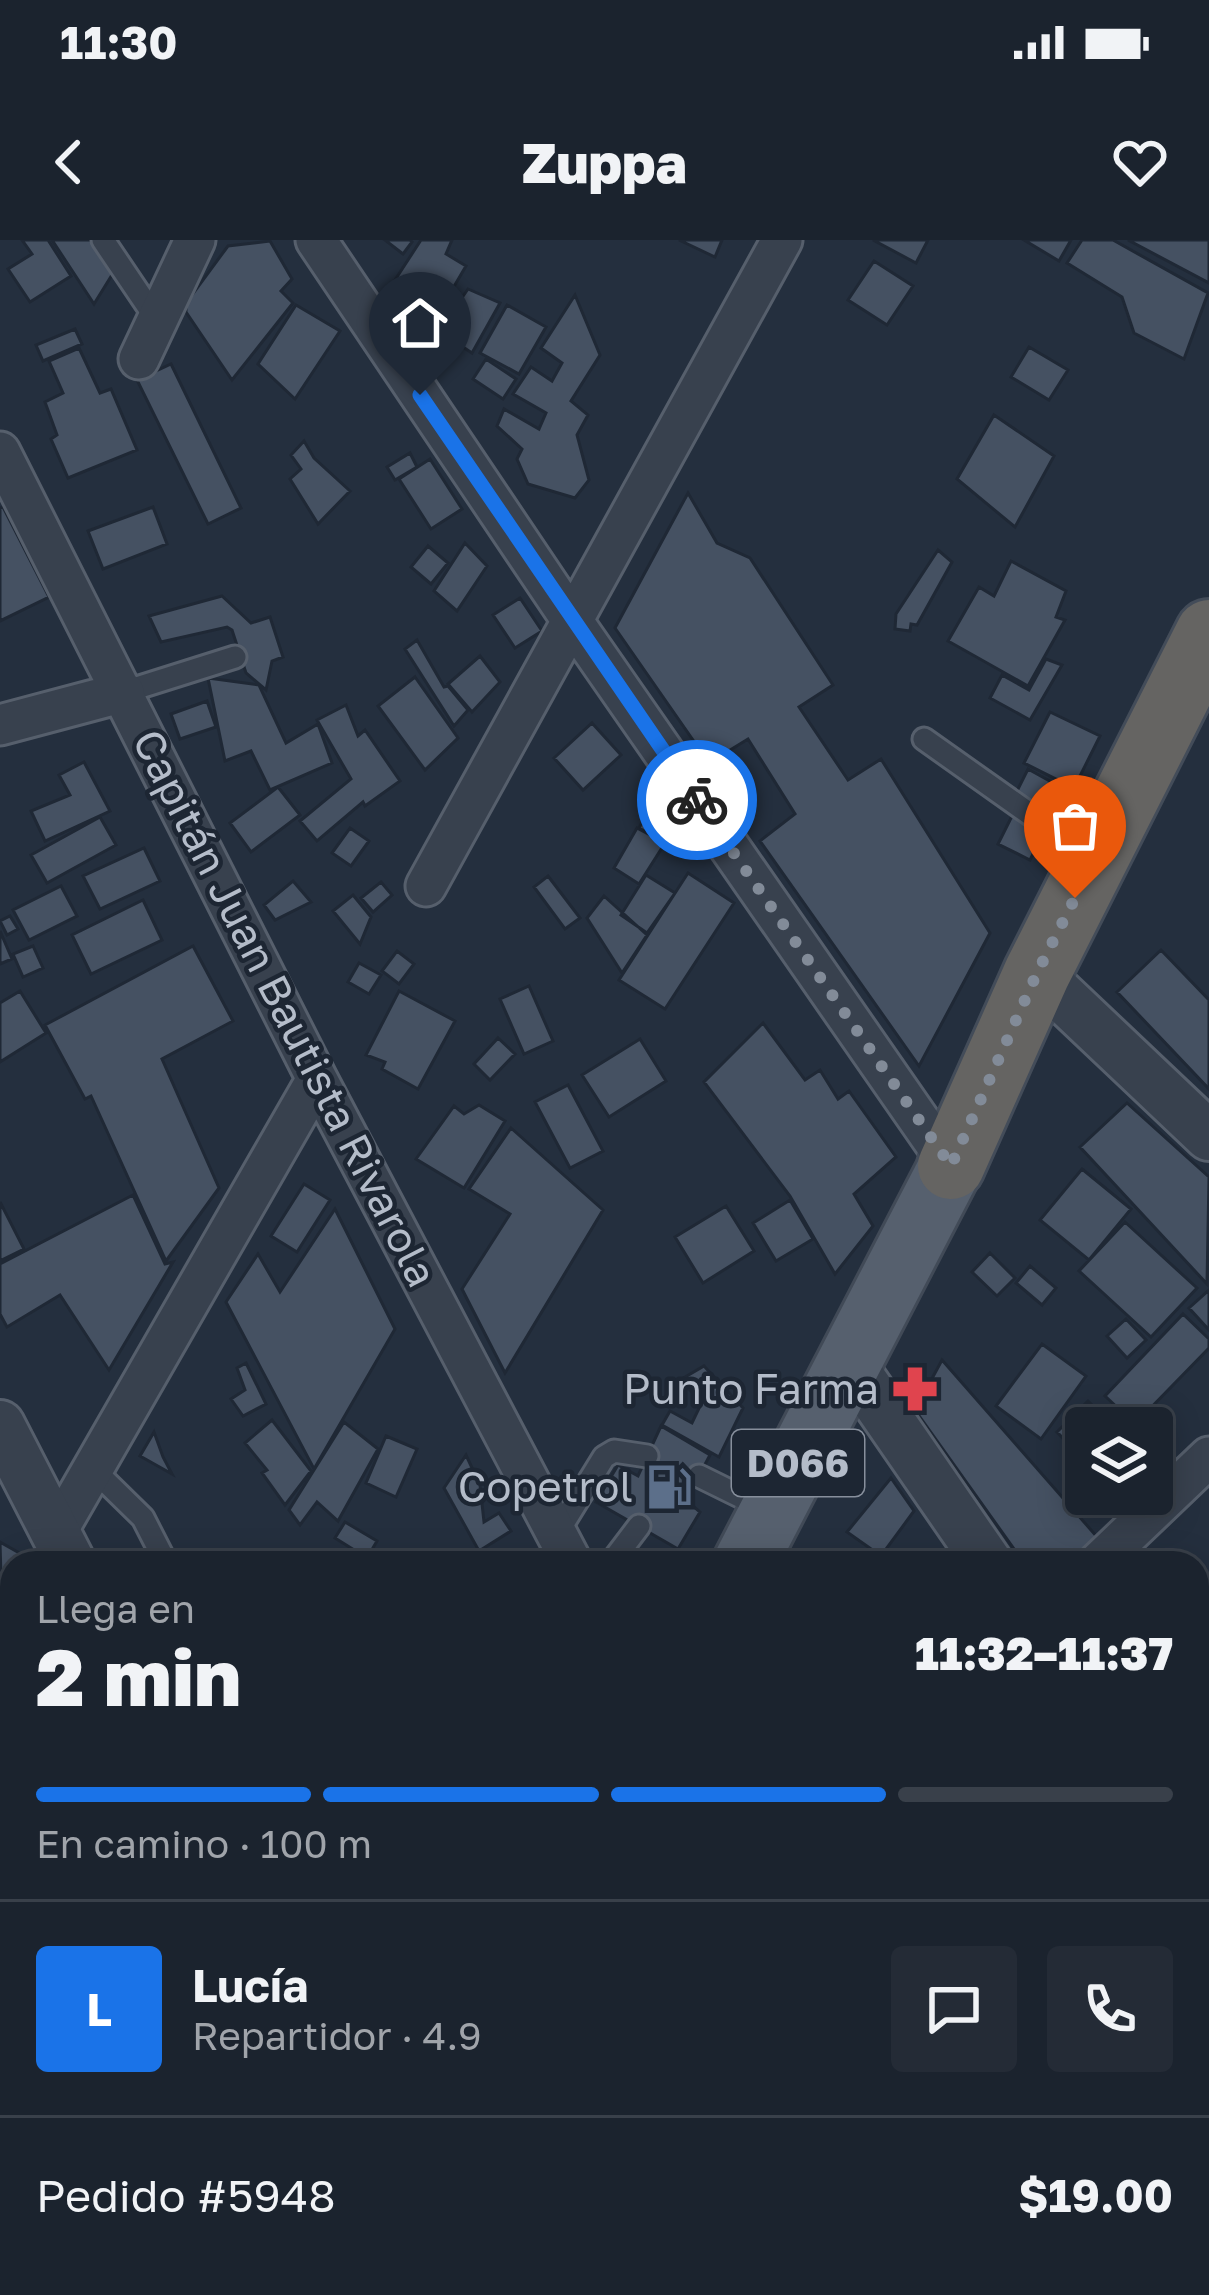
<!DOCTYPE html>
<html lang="es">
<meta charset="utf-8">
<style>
body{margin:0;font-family:"Golos Text",sans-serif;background:#242b36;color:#f1f3f6;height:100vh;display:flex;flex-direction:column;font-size:45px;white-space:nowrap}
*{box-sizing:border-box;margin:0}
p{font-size:39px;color:#a0a4aa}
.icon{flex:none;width:66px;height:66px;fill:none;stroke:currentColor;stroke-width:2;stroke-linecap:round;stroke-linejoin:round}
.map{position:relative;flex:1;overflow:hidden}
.drawer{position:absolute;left:0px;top:1311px;width:1209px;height:744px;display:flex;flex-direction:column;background:#1b232e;border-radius:36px 36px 0 0;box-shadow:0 6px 30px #0003,0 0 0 3px #39404a}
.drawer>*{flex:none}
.buttons{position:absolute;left:1065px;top:1167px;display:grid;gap:24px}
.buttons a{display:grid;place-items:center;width:108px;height:108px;border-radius:12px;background:#1b232e;box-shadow:0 6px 30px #0003,0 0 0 3px #39404a;font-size:60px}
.pin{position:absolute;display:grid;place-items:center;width:102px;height:102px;color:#fff;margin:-123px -51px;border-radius:50% 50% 50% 0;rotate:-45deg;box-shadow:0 0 12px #0007}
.pin .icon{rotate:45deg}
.courier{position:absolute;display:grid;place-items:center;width:120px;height:120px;margin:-60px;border:9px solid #1a73e8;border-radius:50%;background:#fff;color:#222;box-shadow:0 3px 15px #0007}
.summary em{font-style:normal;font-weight:800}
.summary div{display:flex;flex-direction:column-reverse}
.summary{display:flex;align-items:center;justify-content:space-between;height:204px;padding:0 36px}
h1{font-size:78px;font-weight:800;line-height:90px}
.bar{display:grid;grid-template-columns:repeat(4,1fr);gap:18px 12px;align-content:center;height:144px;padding:0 36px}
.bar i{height:15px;border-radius:9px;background:#39404a}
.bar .on{background:#1a73e8}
.bar p{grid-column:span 4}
.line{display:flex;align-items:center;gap:30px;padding:0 36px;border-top:3px solid #39404a}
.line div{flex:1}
.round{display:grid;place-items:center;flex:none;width:126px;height:126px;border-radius:12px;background:#242b36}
.status{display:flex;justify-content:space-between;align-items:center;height:84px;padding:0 60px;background:#1b232e;direction:ltr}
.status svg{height:33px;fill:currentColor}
header{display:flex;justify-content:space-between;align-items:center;height:156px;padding:0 36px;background:#1b232e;font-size:54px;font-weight:800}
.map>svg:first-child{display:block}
.building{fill:#455162;stroke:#1f2835;stroke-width:3}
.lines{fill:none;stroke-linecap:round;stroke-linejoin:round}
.service-casing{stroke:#565f6c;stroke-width:27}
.minor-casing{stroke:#565f6c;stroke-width:45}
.tertiary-casing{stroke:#565f6c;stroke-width:54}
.primary-casing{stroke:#414a57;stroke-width:69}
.trunk-casing{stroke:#434c59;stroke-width:72}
.service{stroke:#38414e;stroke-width:21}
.minor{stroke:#38414e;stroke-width:39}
.tertiary{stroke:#38414e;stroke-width:48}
.primary{stroke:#56606e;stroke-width:63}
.trunk{stroke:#656462;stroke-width:66}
.done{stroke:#828b98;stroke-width:12;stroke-dasharray:0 21.6}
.route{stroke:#1a73e8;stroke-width:15}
.labels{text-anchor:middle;stroke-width:9;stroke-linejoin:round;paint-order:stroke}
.shield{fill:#1d2633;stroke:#878f9c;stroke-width:3}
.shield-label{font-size:39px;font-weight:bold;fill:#b4bcc9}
.street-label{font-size:42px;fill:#b4bcc9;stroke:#1d2633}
.poi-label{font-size:42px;fill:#b4bcc9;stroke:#1d2633;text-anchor:end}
</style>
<div class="status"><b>11:30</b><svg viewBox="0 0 49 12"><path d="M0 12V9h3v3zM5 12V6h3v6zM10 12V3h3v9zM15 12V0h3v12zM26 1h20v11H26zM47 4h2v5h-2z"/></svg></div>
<header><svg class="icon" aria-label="back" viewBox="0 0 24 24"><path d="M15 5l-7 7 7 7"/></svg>Zuppa<svg class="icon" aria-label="heart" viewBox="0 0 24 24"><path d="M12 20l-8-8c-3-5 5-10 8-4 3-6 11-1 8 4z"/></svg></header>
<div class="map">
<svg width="1209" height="2055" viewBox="0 0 1209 2055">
<rect width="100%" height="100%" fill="#242f3e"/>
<path class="building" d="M22 0H48L71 36 30 62 8 29 32 14Z
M52 0H94L115 30 94 64Z
M385 0H410L412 2 403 14Z
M421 0H452L446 14 466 26 452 50 458 52 430 95 411 69 423 56 395 40Z
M679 0H722L715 17Z
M873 0H928L916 23Z
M1024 0H1071L1059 21Z
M1082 0H1113L1208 53 1184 119 1134 93 1122 57 1067 23Z
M1128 0H1209V43Z
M270 1 292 39 281 51 293 63 232 140 186 72V63L228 6Z
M874 21 913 46 887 85 848 60Z
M468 49 500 63 472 113 439 91Z
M575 55 600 115 571 161 588 175 577 195 589 240 575 258 528 244 517 219 522 209 497 186 504 169 539 189 546 173 513 154 531 127 552 141 562 123 541 108Z
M296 65 340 91 295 159 258 124Z
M507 65 546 87 519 134 480 113Z
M75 89 82 104 43 121 36 105Z
M1029 107 1068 130 1049 160 1011 137Z
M79 108 100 153 111 149 137 210 68 238 51 199 57 195 45 162 63 153 49 121Z
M486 119 516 139 503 159 473 139Z
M171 124 241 268 208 284 137 140Z
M994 175 1054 216 1015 287 957 239Z
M304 201 314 218 350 251 318 284 290 239 301 229 291 215Z
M410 213 417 227 395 240 387 227Z
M430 219 462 269 431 289 399 239Z
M688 253 717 303 750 318 833 445 799 467 848 540 881 519 990 693 919 826 760 601 795 574 748 499 709 523 615 388Z
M3 267 49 357 0 381V268Z
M153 267 167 304 103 329 88 291Z
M465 303 487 326 457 371 434 351Z
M428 306 448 323 431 344 411 327Z
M938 310 952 322 917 385 911 384 910 391 895 389 896 374Z
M1011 321 1066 351 1056 377 1065 380 1028 446 948 401 979 347 994 356Z
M222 356 251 383 270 377 283 417 272 421 266 450 246 433 232 390 227 387 161 402 149 376Z
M520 358 542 391 515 408 493 375Z
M417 400 444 447 448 446 468 470 454 486 405 409Z
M480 416 500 442 472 472 448 444Z
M1046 419 1062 425 1030 480 990 458 1002 435 1029 450Z
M415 437 458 498 425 530 378 466Z
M208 438 259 445 286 503 318 484 332 523 270 550 251 511 225 521Z
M207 461 216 487 180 499 171 474Z
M346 465 358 496 365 490 400 541 365 566 363 562 317 601 300 581 351 539 317 480Z
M1050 472 1100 496 1074 548 1024 523Z
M592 483 621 515 583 550 554 518Z
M84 522 110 571 45 601 31 571 70 555 59 535Z
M1028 529 1084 560 1071 583 1016 553Z
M278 547 300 575 251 612 230 583Z
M657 555 678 567 660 600 639 588Z
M1012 576 1044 592 1030 620 998 604Z
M100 577 116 605 47 643 31 615Z
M350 588 369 601 351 626 332 613Z
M637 588 665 603 639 644 614 628Z
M144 608 160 641 100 669 83 636Z
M688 633 734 663 665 769 619 740Z
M646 635 675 653 647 693 621 675Z
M548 636 580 678 565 689 534 647Z
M293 641 311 662 275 680 264 665Z
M381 642 392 655 373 672 361 658Z
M61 646 77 676 29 700 13 670Z
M353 655 371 677 360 704 333 671Z
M604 656 647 695 622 733 587 678Z
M143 660 162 700 91 734 72 695Z
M10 676 18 689 7 695 0 681Z
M0 691 12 719 0 724Z
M33 706 43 728 23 737 13 714Z
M193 706 233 781 162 819 219 948 166 1021 91 856 85 859 45 785Z
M1161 710 1209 760V849L1117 752Z
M397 711 414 724 399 744 382 731Z
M359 723 381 735 369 754 348 742Z
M529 746 553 801 524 814 500 759Z
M20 751 46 793 0 822V763Z
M399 751 455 781 418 849 382 829 385 822 366 815Z
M763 783 805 840 820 830 838 859 849 851 896 917 854 954 873 986 835 1034 790 956 704 842Z
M498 798 515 814 490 840 474 824Z
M640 799 666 841 609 877 582 835Z
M568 845 603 911 570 928 535 862Z
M1127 863 1209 937 1207 1044 1080 907Z
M479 865 505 881 464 948 416 919 454 866 464 874Z
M511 888 603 970 505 1133 462 1049 510 974 469 949Z
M1082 929 1131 969 1089 1020 1040 980Z
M304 944 330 960 297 1012 271 996Z
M133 955 165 1024 173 1022 109 1130 60 1055 7 1087 0 1074V1024Z
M790 960 813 999 776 1021 753 983Z
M0 962 24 1009 0 1021Z
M726 966 754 1011 703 1043 675 997Z
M335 969 395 1089 314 1229 226 1062 258 1014 280 1052Z
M1125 982 1197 1048 1151 1097 1079 1031Z
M990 1013 1015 1038 997 1056 972 1032Z
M1030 1026 1056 1048 1042 1065 1016 1043Z
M1209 1050V1090L1189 1068Z
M1183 1074 1209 1099V1108L1135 1184 1105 1156Z
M1126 1079 1146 1100 1127 1118 1107 1096Z
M1042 1104 1086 1136 1041 1199 996 1166Z
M942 1120 1098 1298 1069 1323H1024L915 1170Z
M246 1123 266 1164 243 1176 231 1159 245 1150 237 1128Z
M704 1126 743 1168 719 1217 662 1185 670 1171 692 1183 702 1162 680 1140Z
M1088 1161 1115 1188H1086V1222L1057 1192Z
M272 1180 311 1231 285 1265 262 1233 267 1230 245 1203Z
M344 1182 378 1209 338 1281 317 1262 300 1285 289 1270Z
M661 1186 710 1215 686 1260 700 1272 678 1309 596 1262 618 1225 638 1236Z
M154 1192 163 1217 172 1234 140 1216Z
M386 1196 417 1209 396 1257 366 1243Z
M466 1215 480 1245 484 1282 499 1273 511 1291 479 1311 444 1248Z
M891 1238 914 1271 881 1316 847 1292Z
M345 1282 377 1301 367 1318 335 1298Z
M0 1302 37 1323H12V1396L3 1409Z
M0 1495 12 1510V1572L0 1559Z
M0 1675 12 1684V1716L0 1734Z
M0 1804 12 1812V1890L5 1900 0 1897Z
M2 1994 12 1999V2043H52L46 2055H15L0 2047Z
M1197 2032 1209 2042V2055H1146L1132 2043H1197Z
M81 2043 109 2055H77Z
M624 2043H688L676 2055H612Z
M808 2043H862L874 2055H813L804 2047Z
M1088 2043H1115L1129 2055H1078Z"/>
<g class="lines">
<g class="service-casing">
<path id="service" d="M103 0 157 80
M124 452 235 417
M924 499 1089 616
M93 1229 143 1278 166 1323
M699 1236 766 1269
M556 1295 604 1217 614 1211 647 1216
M611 1323 639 1286"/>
</g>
<g class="minor-casing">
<path id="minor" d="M316 0 571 379 951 926
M139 119 195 0
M0 212 317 839 572 1323
M0 485 124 452
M426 646 782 0
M56 1293 317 839
M1098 1323 1209 1217
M0 1465 12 1441
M1197 1845 1209 1833
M496 2043 505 2055
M993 2055 1005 2043"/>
</g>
<g class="tertiary-casing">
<path id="tertiary" d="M1037 733 1209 896
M850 1123 988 1323
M0 1185 71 1323
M1197 1660 1209 1680"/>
</g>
<g class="primary-casing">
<path id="primary" d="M745 1323 951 926
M343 2055 350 2043"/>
</g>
<g class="trunk-casing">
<path id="trunk" d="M951 926 1037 733 1209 393"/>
</g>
<use href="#service" class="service"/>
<use href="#minor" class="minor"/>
<use href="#tertiary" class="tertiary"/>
<use href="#primary" class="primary"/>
<use href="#trunk" class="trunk"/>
</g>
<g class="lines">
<path class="done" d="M697 560 951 926 1037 733 1075 658"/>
<path class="route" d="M420 155 697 560"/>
</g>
<defs>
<g id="pharmacy-bare" transform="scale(3.6)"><path d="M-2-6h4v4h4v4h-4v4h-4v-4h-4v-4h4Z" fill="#e0444e" stroke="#1d2633" stroke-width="2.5" paint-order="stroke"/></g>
<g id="fuel-bare" transform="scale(3.6)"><path d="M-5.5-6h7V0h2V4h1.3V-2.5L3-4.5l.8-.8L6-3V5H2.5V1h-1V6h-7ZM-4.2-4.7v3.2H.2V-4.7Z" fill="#5c6f8a" stroke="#1d2633" stroke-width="2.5" paint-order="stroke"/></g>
</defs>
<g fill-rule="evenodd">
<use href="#pharmacy-bare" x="915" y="1149"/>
<use href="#fuel-bare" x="669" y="1247"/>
</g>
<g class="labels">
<rect class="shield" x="732" y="1190" width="132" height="66" rx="9"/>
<g class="shield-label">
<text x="798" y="1237">D066</text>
</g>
<g class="street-label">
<text transform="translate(285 768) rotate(63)" y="15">Capitán Juan Bautista Rivarola</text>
</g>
<g class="poi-label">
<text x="879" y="1164">Punto Farma</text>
<text x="633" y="1262">Copetrol</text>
</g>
</g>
</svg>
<div class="buttons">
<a><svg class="icon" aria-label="layers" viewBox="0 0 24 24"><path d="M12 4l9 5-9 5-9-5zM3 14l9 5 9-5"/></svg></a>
</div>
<div class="pin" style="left:1075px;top:658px;background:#ea580c"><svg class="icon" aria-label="bag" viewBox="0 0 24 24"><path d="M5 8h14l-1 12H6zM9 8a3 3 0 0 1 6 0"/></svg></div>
<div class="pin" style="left:420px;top:155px;background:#1f2937"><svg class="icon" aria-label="home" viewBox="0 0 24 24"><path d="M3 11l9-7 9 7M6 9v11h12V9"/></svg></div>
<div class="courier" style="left:697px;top:560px"><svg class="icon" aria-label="bike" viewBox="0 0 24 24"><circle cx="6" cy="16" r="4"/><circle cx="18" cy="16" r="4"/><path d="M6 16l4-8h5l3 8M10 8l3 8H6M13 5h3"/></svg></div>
<section class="drawer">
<div class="summary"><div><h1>2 min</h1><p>Llega en</p></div><em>11:32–11:37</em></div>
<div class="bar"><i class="on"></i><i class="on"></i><i class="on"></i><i></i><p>En camino · 100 m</p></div>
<div class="line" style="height:216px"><b class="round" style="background:#1a73e8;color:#fff">L</b><div><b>Lucía</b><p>Repartidor · 4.9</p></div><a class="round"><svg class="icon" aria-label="chat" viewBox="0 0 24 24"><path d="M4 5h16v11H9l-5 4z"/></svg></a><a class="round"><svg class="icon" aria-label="phone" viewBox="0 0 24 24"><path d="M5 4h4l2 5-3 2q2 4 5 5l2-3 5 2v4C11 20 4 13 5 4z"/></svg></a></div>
<div class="line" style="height:156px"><div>Pedido #5948</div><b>$19.00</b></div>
</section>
</div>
